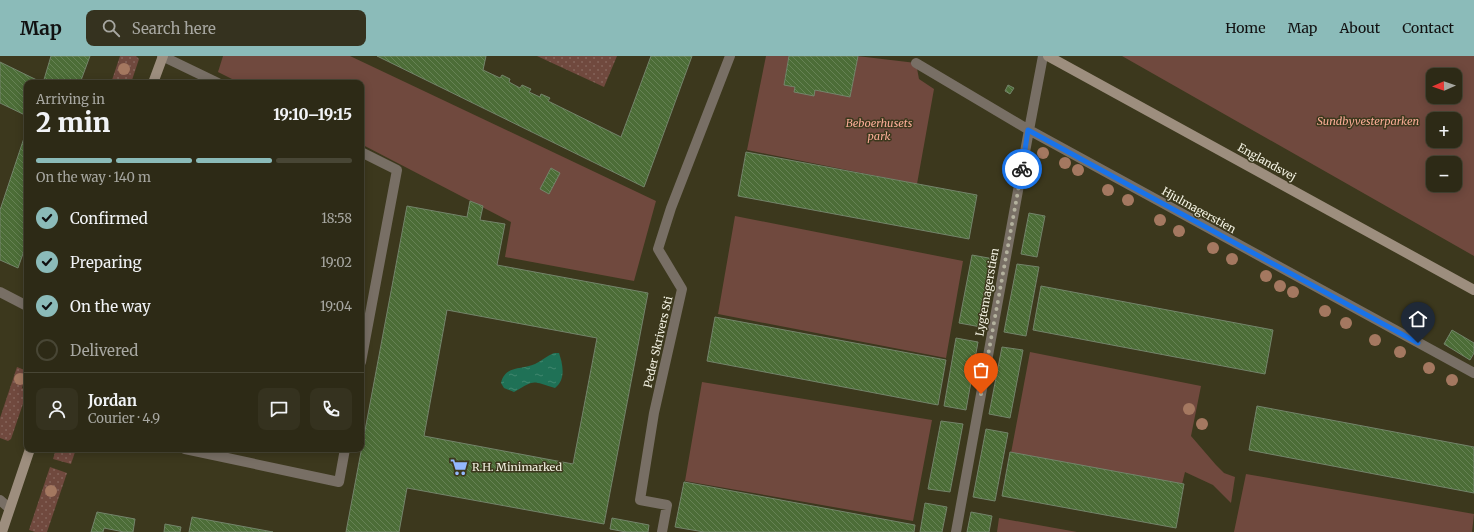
<!DOCTYPE html>
<meta charset="utf-8">
<style>
body{margin:0;font-family:Merriweather,serif;background:#35321f;color:#f1f3f6;height:100vh;display:flex;flex-direction:column;font-size:15px;white-space:nowrap}
*{box-sizing:border-box;margin:0}
p{font-size:13px;color:#a7a7a1}
.icon{flex:none;width:22px;height:22px;fill:none;stroke:currentColor;stroke-width:2;stroke-linecap:round;stroke-linejoin:round}
.map{position:relative;flex:1;overflow:hidden}
.sheet{position:absolute;left:24px;top:24px;width:340px;height:372px;display:flex;flex-direction:column;background:#2d2a16;border-radius:8px;box-shadow:0 2px 10px #0003,0 0 0 1px #484635}
.sheet>*{flex:none}
.needle{width:26px;rotate:268deg}
.fabs{position:absolute;left:1426px;top:12px;display:grid;gap:8px}
.fabs a{display:grid;place-items:center;width:36px;height:36px;border-radius:8px;background:#2d2a16;box-shadow:0 2px 10px #0003,0 0 0 1px #484635;font-size:20px}
.pin{position:absolute;display:grid;place-items:center;width:34px;height:34px;color:#fff;margin:-41px -17px;border-radius:50% 50% 50% 0;rotate:-45deg;box-shadow:0 0 4px #0007}
.pin .icon{rotate:45deg}
.courier{position:absolute;display:grid;place-items:center;width:40px;height:40px;margin:-20px;border:3px solid #1a73e8;border-radius:50%;background:#fff;color:#222;box-shadow:0 1px 5px #0007}
.overview em{font-style:normal;font-weight:800}
.overview div{display:flex;flex-direction:column-reverse}
.overview{display:flex;align-items:center;justify-content:space-between;height:68px;padding:0 12px}
h1{font-size:26px;font-weight:800;line-height:30px}
.bar{display:grid;grid-template-columns:repeat(4,1fr);gap:6px 4px;align-content:center;height:48px;padding:0 12px}
.bar i{height:5px;border-radius:3px;background:#484635}
.bar .selected{background:#8bbbb9}
.bar p{grid-column:span 4}
.line{display:flex;align-items:center;gap:10px;padding:0 12px;border-top:1px solid #484635}
.line div{flex:1}
.round{display:grid;place-items:center;flex:none;width:42px;height:42px;border-radius:8px;background:#35321f}
ol{padding:0 12px;list-style:none}
li{display:flex;align-items:center;gap:12px;height:44px}
li p{margin-inline-start:auto}
li .icon{padding:4px;border-radius:50%;background:#8bbbb9;color:#111;stroke-width:4}
li:last-child{color:#a7a7a1}
li i{width:22px;height:22px;border:2px solid #484635;border-radius:50%}
header{display:flex;align-items:center;gap:24px;box-sizing:border-box;height:56px;padding:0 20px;background:#8bbbb9;color:#111}
header strong{font-size:19px}
nav{display:flex;gap:22px;margin-inline-start:auto;font-size:14px}
.search{width:280px;height:36px;background:#35321f;display:flex;align-items:center;gap:10px;box-sizing:border-box;padding:0 14px;border-radius:8px;color:#a7a7a1;font-size:15px}
.map>svg:first-child{display:block}
.grass{fill:url(#grass-dots)}
.green{fill:#70493e;fill-rule:evenodd}
.water{fill:url(#water-ripples)}
.building{fill:url(#building-back-hatch);stroke:#73846a;fill-rule:evenodd}
.lines{fill:none;stroke-linecap:round;stroke-linejoin:round}
.lane{stroke:#786f65;stroke-width:10}
.street{stroke:#786f65;stroke-width:10}
.secondary{stroke:#9d8e7e;stroke-width:10}
.tree{fill:#a47860}
.done{stroke:#b3b19d;stroke-width:4;stroke-dasharray:0 7.2}
.route{stroke:#1a73e8;stroke-width:5}
.labels{text-anchor:middle;stroke-width:3;stroke-linejoin:round;paint-order:stroke}
.park-label{font-size:11px;font-style:italic;fill:#f9ac96;stroke:#3c381d}
.street-label{font-size:11px;fill:#f3f2e2;stroke:#3c381d}
.poi-label{font-size:11px;fill:#f3f2e2;stroke:#3c381d;text-anchor:start}
</style>
<header>
<strong>Map</strong>
<div class="search"><svg class="icon" aria-label="search" viewBox="0 0 24 24"><circle cx="10" cy="10" r="6"/><path d="M15 15l6 6"/></svg>Search here</div>
<nav><a>Home</a><a>Map</a><a>About</a><a>Contact</a></nav>
</header>
<div class="map">
<svg width="1474" height="476" viewBox="0 0 1474 476">
<defs>
<pattern id="grass-dots" width="8" height="8" patternUnits="userSpaceOnUse"><rect width="8" height="8" fill="#70493e"/><path d="M2 2h.1M6 6h.1" fill="none" stroke="#85645a" stroke-width="1.8" stroke-linecap="round"/></pattern>
<pattern id="water-ripples" width="26" height="14" patternUnits="userSpaceOnUse"><rect width="26" height="14" fill="#1f7156"/><path d="M2 4q2-2 4 0t4 0M15 11q2-2 4 0t4 0" fill="none" stroke="#40866e"/></pattern>
<pattern id="building-back-hatch" width="6" height="6" patternUnits="userSpaceOnUse"><rect width="6" height="6" fill="#4c6d37"/><path d="M-1 5l2 2M0 0l6 6M5-1l2 2" fill="none" stroke="#668254"/></pattern>
</defs>
<rect width="100%" height="100%" fill="#3c381d"/>
<path class="grass" d="M120 0H136L139 3 131 27H111Z
M537 0H617L604 31Z
M17 311 27 315 22 332 27 334V336L11 383 8 385 0 382V362Z
M56 393H76L71 408 53 403Z
M50 411 67 417 47 476H35L29 474Z"/>
<path class="green" d="M223 0H350L656 145 634 225 505 201 511 166 361 88V27H240L218 16Z
M766 0H789L784 26 849 38 857 0 916 7 919 23 934 33 917 128 747 94Z
M1122 0H1474V200ZM1433 19H1455V41H1433ZM1433 63H1455V85H1433ZM1433 107H1455V129H1433Z
M735 160 963 205 946 302 718 258Z
M1030 296 1201 330 1191 380 1216 409 1224 417 1235 421 1231 447 1213 429 1185 416 1182 428 1011 397Z
M702 326 932 364 913 465 685 425Z
M1246 418 1474 458 1472 476H1234Z
M999 462 1077 476H997Z"/>
<path class="water" d="M554 297H559C563 309 566 324 555 332 531 325 536 323 514 336L504 332 501 327C505 309 522 314 535 308 541 305 547 300 554 297Z"/>
<path class="building" d="M51 0H90L80 27H27V60L0 47V6L43 27Z
M377 0H486L483 14 500 22 502 19 510 23 509 26 520 32 522 29 531 33 529 36 540 41 541 38 550 42 548 45 621 81 651 0H692L644 131Z
M789 0H858L850 41 815 34 814 40 794 36 795 31 784 29Z
M1008 29 1014 32 1010 38 1005 35Z
M27 73V186L18 212 0 204V154Z
M746 96 977 139 969 183 738 140Z
M551 112 560 117 549 138 540 133Z
M470 145 483 150 480 164 505 168 497 209 648 237 604 468 407 432 399 476H346L407 150 467 161ZM447 254 597 282 573 408 424 380Z
M1029 157 1045 160 1037 201 1021 198Z
M972 199 994 203 981 271 959 267Z
M1017 208 1039 211 1026 280 1004 276Z
M1041 230 1273 274 1265 318 1033 274Z
M715 261 946 304 938 349 707 305Z
M1452 274 1474 287V297L1470 304 1444 288Z
M956 282 978 286 966 354 944 350Z
M1002 291 1023 294 1010 362 989 358Z
M1257 350 1474 391V437L1249 394Z
M941 365 963 368 950 436 928 433Z
M986 373 1008 377 995 445 973 441Z
M1010 396 1184 428 1176 472 1002 440Z
M684 426 915 469 914 476H704L675 471Z
M925 447 947 451 942 476H920Z
M97 456 135 463 133 476H124L104 472 103 476H91Z
M971 456 992 460 989 476H967Z
M192 461 273 476H189Z
M612 462 649 469 648 476H626L610 473Z
M165 468 181 471 180 476H164Z"/>
<g class="lines">
<path class="lane" d="M162 0 218 27
M361 96 397 114 361 306
M185 393 339 426 345 393"/>
<path class="street" d="M916 7 1029 74 1474 317
M0 236 27 250
M0 444 9 452
M662 476 667 449 640 444 654 357 682 233 658 193 671 152 730 0
M956 476 1029 74 1043 0"/>
<path class="secondary" d="M1048 0 1474 234
M153 27 163 0
M2 476 30 393"/>
</g>
<g class="tree">
<circle cx="124" cy="13" r="6"/>
<circle cx="1043" cy="97" r="6"/>
<circle cx="1065" cy="107" r="6"/>
<circle cx="1078" cy="114" r="6"/>
<circle cx="1108" cy="134" r="6"/>
<circle cx="1128" cy="144" r="6"/>
<circle cx="1160" cy="164" r="6"/>
<circle cx="1179" cy="175" r="6"/>
<circle cx="1213" cy="192" r="6"/>
<circle cx="1232" cy="203" r="6"/>
<circle cx="1266" cy="220" r="6"/>
<circle cx="1280" cy="230" r="6"/>
<circle cx="1293" cy="236" r="6"/>
<circle cx="1325" cy="255" r="6"/>
<circle cx="1346" cy="267" r="6"/>
<circle cx="1375" cy="284" r="6"/>
<circle cx="1400" cy="296" r="6"/>
<circle cx="1429" cy="312" r="6"/>
<circle cx="20" cy="323" r="6"/>
<circle cx="1452" cy="324" r="6"/>
<circle cx="1189" cy="353" r="6"/>
<circle cx="1202" cy="368" r="6"/>
<circle cx="51" cy="435" r="6"/>
</g>
<g class="lines">
<path class="done" d="M981 338 1022 113"/>
<path class="route" d="M1022 113 1028 74 1418 287"/>
</g>
<defs>
<g id="supermarket-bare" transform="scale(1.38)"><path d="M-6-5.5h2.5l.6 2H6L4.5 2H-2.5L-4.4-4H-6ZM-1.5 3.2a1.3 1.3 0 1 0 .1 0ZM3 3.2a1.3 1.3 0 1 0 .1 0Z" fill="#93b7fd" stroke="#3c381d" stroke-width="2.5" paint-order="stroke"/></g>
</defs>
<g fill-rule="evenodd">
<use href="#supermarket-bare" x="459" y="411"/>
</g>
<g class="labels">
<g class="park-label">
<text x="1368" y="69">Sundbyvesterparken</text>
<text x="879" y="71">Beboerhusets<tspan x="879" dy="13">park</tspan></text>
</g>
<g class="street-label">
<text transform="translate(1267 106) rotate(29)" y="4">Englandsvej</text>
<text transform="translate(1199 154) rotate(29)" y="4">Hjulmagerstien</text>
<text transform="translate(987 236) rotate(-80)" y="4">Lygtemagerstien</text>
<text transform="translate(658 286) rotate(-77)" y="4">Peder Skrivers Sti</text>
</g>
<g class="poi-label">
<text x="472" y="415">R.H. Minimarked</text>
</g>
</g>
</svg>
<div class="fabs">
<a><svg class="needle" viewBox="-14 -14 28 28"><path d="M0-13l5 13h-10z" fill="#e53935"/><path d="M0 13l5-13h-10z" fill="#a7a7a1"/></svg></a>
<a>+</a>
<a>−</a>
</div>
<div class="pin" style="left:981px;top:338px;background:#ea580c"><svg class="icon" aria-label="bag" viewBox="0 0 24 24"><path d="M5 8h14l-1 12H6zM9 8a3 3 0 0 1 6 0"/></svg></div>
<div class="pin" style="left:1418px;top:287px;background:#1f2937"><svg class="icon" aria-label="home" viewBox="0 0 24 24"><path d="M3 11l9-7 9 7M6 9v11h12V9"/></svg></div>
<div class="courier" style="left:1022px;top:113px"><svg class="icon" aria-label="bike" viewBox="0 0 24 24"><circle cx="6" cy="16" r="4"/><circle cx="18" cy="16" r="4"/><path d="M6 16l4-8h5l3 8M10 8l3 8H6M13 5h3"/></svg></div>
<section class="sheet">
<div class="overview"><div><h1>2 min</h1><p>Arriving in</p></div><em>19:10–19:15</em></div>
<div class="bar"><i class="selected"></i><i class="selected"></i><i class="selected"></i><i></i><p>On the way · 140 m</p></div>
<ol>
<li><svg class="icon" aria-label="check" viewBox="0 0 24 24"><path d="M5 12l5 5 9-10"/></svg>Confirmed<p>18:58</p></li>
<li><svg class="icon" aria-label="check" viewBox="0 0 24 24"><path d="M5 12l5 5 9-10"/></svg>Preparing<p>19:02</p></li>
<li><svg class="icon" aria-label="check" viewBox="0 0 24 24"><path d="M5 12l5 5 9-10"/></svg>On the way<p>19:04</p></li>
<li><i></i>Delivered</li>
</ol>
<div class="line" style="height:72px"><a class="round"><svg class="icon" aria-label="person" viewBox="0 0 24 24"><circle cx="12" cy="8" r="4"/><path d="M4 21q1-7 8-7t8 7"/></svg></a><div><b>Jordan</b><p>Courier · 4.9</p></div><a class="round"><svg class="icon" aria-label="chat" viewBox="0 0 24 24"><path d="M4 5h16v11H9l-5 4z"/></svg></a><a class="round"><svg class="icon" aria-label="phone" viewBox="0 0 24 24"><path d="M5 4h4l2 5-3 2q2 4 5 5l2-3 5 2v4C11 20 4 13 5 4z"/></svg></a></div>
</section>
</div>
